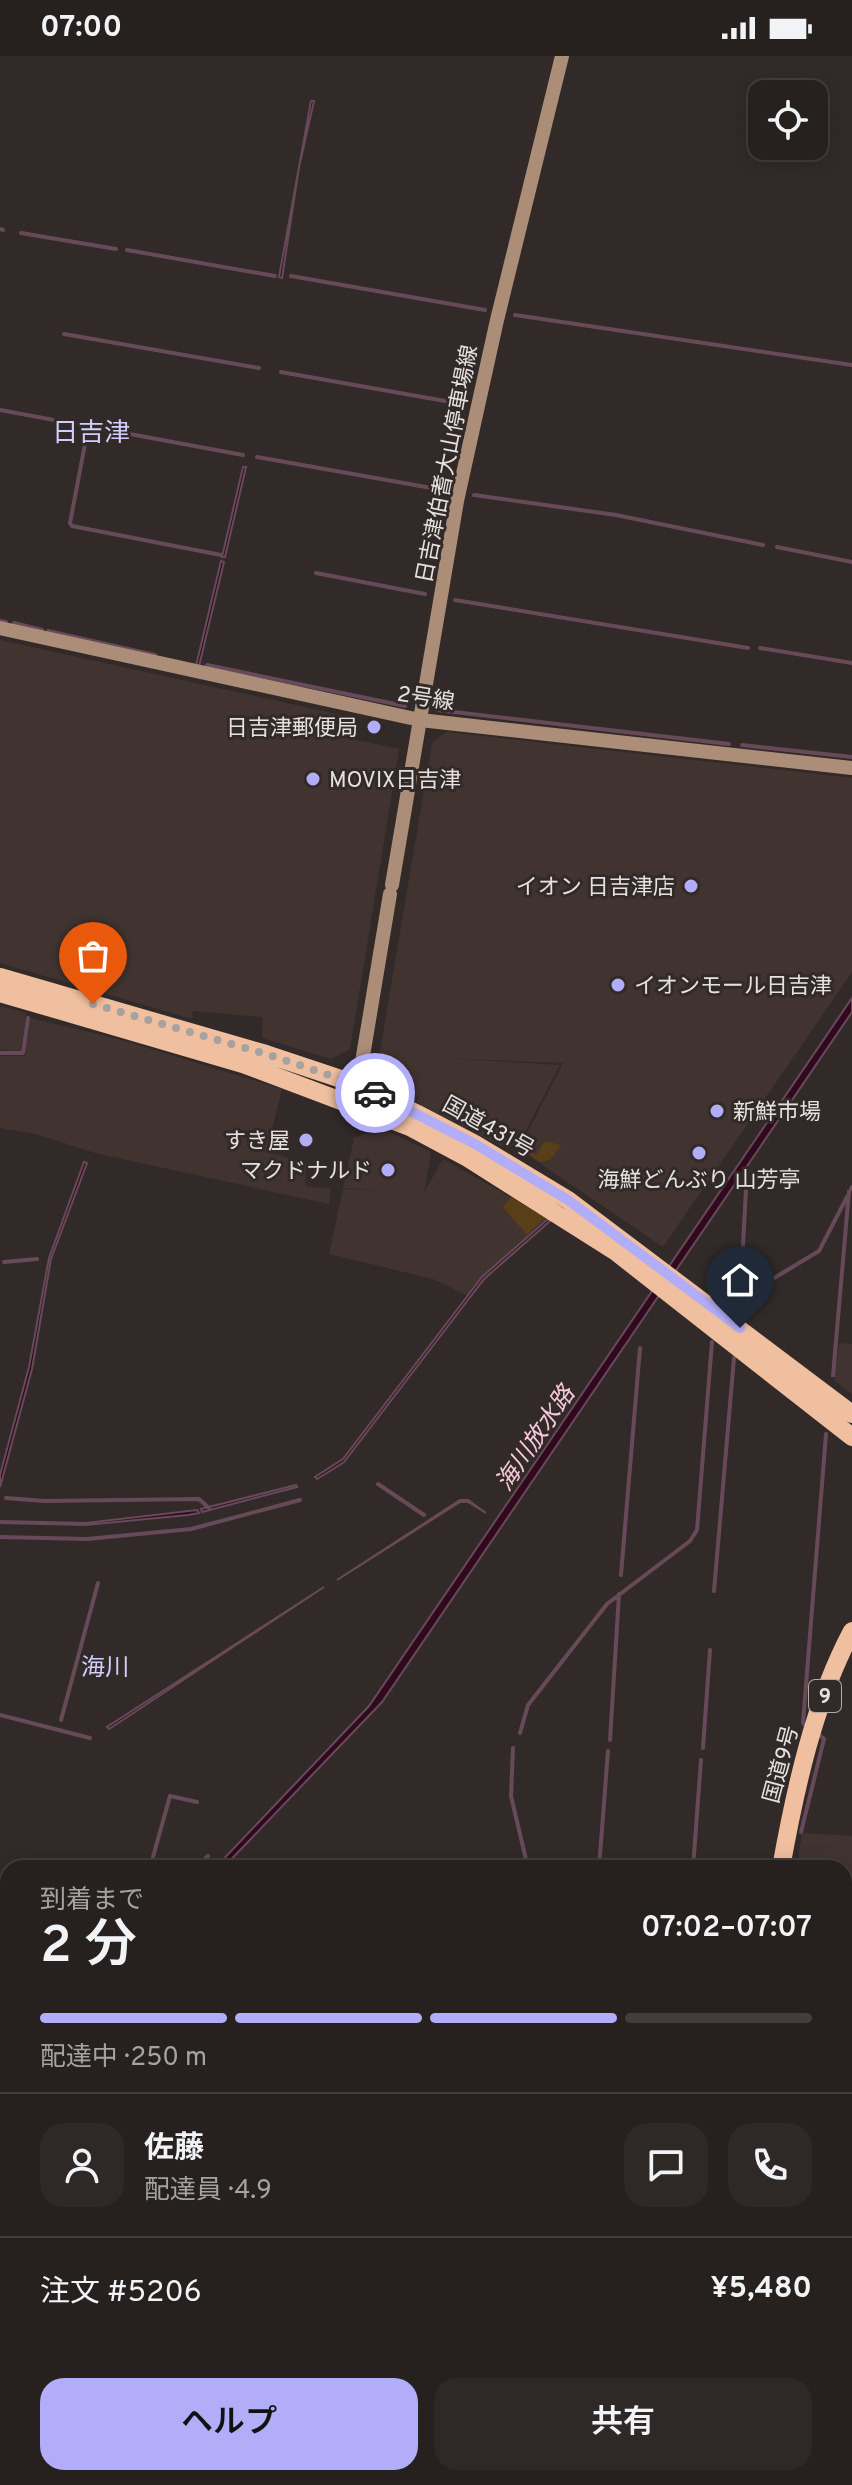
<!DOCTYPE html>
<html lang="ja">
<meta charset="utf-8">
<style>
body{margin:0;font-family:Overpass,"Noto Sans JP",sans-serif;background:#2e2827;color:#f1f3f6;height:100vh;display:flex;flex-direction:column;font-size:30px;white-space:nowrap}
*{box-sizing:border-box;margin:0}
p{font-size:26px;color:#a4a3a4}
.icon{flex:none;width:44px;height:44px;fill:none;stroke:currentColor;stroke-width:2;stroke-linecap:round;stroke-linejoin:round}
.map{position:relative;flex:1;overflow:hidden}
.drawer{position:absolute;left:0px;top:1804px;width:852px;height:626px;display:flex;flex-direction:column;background:#26201e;border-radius:24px 24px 0 0;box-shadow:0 4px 20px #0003,0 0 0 2px #423e3c}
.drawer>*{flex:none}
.tools{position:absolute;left:748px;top:24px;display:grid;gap:16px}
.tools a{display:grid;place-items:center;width:80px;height:80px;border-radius:16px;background:#26201e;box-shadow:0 4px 20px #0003,0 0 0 2px #423e3c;font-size:40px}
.pin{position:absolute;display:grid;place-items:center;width:68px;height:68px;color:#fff;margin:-82px -34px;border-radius:50% 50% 50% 0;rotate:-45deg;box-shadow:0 0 8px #0007}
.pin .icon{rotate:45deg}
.courier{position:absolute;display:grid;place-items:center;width:80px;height:80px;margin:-40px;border:6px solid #b2adf9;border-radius:50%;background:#fff;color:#222;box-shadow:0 2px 10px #0007}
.head em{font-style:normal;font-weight:600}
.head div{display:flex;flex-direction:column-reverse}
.head{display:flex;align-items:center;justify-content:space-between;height:136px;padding:0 40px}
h1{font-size:52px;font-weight:600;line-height:60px}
.bar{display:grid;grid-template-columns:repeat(4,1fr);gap:12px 8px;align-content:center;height:96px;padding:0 40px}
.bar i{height:10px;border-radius:6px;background:#423e3c}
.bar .current{background:#b2adf9}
.bar p{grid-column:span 4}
.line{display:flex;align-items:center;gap:20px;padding:0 40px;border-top:2px solid #423e3c}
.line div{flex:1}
.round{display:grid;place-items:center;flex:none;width:84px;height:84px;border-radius:24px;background:#2e2827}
.action{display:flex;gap:16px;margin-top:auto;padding:16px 40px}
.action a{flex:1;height:92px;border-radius:24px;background:#b2adf9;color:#111;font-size:32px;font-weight:600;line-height:92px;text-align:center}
.action a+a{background:#2e2827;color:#f1f3f6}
.status{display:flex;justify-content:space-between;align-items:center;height:56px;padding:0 40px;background:#26201e;direction:ltr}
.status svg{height:22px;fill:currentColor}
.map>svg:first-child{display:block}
.built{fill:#413430}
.grass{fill:#593f18}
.water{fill:#31091f;stroke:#674a59;stroke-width:2}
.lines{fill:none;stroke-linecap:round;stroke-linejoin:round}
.stream{stroke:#674a59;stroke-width:4}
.secondary{stroke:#ac8d78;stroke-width:14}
.highway{stroke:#f0bfa0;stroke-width:18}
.done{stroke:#a7a1a0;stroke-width:8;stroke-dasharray:0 14.4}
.route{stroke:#b2adf9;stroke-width:10}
.poi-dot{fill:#b2adf9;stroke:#322a28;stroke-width:3}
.labels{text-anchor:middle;stroke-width:6;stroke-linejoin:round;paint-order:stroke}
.shield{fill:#322a28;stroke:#b0aaa9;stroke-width:2}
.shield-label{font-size:20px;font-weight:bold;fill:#e6e1e0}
.street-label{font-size:22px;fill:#e6e1e0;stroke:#322a28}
.poi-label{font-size:22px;fill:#e6e1e0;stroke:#322a28;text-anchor:end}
.water-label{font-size:24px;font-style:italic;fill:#f7c7dc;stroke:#322a28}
.neighbourhood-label{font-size:24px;fill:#d0cefa;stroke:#322a28}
.quarter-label{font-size:26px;fill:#d0cefa;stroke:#322a28}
</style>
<div class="status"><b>07:00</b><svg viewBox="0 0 49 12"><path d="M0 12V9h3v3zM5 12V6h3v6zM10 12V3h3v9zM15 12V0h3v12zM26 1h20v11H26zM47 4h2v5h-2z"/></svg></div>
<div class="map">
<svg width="852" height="2429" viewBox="0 0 852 2429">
<rect width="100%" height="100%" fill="#322a28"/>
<path class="built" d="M0 584 341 659 338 680 399 693 350 993 331 1003 262 982 263 961 193 955 192 963 0 907Z
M446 676 852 722V916L663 1191 519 1093 563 1007 441 1002 560 1009 516 1093 509 1089 501 1090 416 1046 422 1031 415 1046 385 1033 377 1013 432 687Z
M0 950 26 957 21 995 0 994Z
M30 962 118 983 282 1033 266 1096 306 1107 305 1130 331 1133 329 1148 95 1097 36 1078 0 1072V1000H25Z
M381 1072 431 1096 424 1137 443 1103 552 1165 488 1221 471 1241 433 1223 329 1198 343 1133 390 1135 343 1132 354 1082Z
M839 1287 852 1288V1338L834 1324Z
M802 1777 852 1780V1972L844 1974V1812H797Z"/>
<path class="grass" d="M384 1012 399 1016 396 1026 415 1035 413 1043 387 1030Z
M545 1085 561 1089 550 1104 540 1106 521 1093 523 1091 536 1099Z
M511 1141 545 1162 527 1179 503 1151Z"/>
<path class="water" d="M311 45H314L299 111 282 222 279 221Z
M243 411H246L225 501H222Z
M221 505 224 506 199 610H196Z
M852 942V956L382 1646 223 1812H215L369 1650Z
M84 1106 87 1107 51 1203 32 1313 0 1431V1419L29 1311 49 1202Z
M848 1135H850L834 1320H832Z
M548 1163 550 1165 484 1223 344 1406 317 1423 315 1421 343 1403 482 1221Z
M296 1429 297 1431 202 1456 201 1453Z
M460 1444H468L486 1457 468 1446H460L337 1524Z
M197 1454 199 1457 188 1459 85 1469 0 1467V1465L86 1467Z
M324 1531 109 1673 107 1671Z"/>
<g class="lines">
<path class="stream" d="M0 173 3 174
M21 177 116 193
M127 194 275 220
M291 220 485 254
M515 259 852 309
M64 278 259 312
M281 316 462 348
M0 354 243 399
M85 388 70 467 72 470 221 499
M257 401 443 434
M474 439 616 459 763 489
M777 491 852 506
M316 517 425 538
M455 544 748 592
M0 565 6 566
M14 567 42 574
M48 575 155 599
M760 592 852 607
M207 609 405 650
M437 654 729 688
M742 689 852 701
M0 997H23L28 962
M851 1133 852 1131
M4 1206 37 1203
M741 1226 746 1133
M736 1245 819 1195 847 1141
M378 1428 424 1459
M6 1442 44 1445 199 1443 209 1452
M0 1481 87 1483 191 1473 300 1444
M621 1519 640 1292
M714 1535 734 1302
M0 1659 90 1682
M61 1664 98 1527
M806 1670 803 1667 826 1378
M520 1677 528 1649 607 1548 690 1485 697 1474 712 1286
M610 1684 619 1538
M513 1692 511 1740 528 1812
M703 1692 710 1594
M801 1776 824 1683 817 1677
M153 1801 170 1740 197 1746
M196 1812 208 1800
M599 1812 608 1695
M693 1812 701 1704
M0 2025 8 2024
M844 2159H852
M846 2349 852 2277
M844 2374 846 2358
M0 2375 8 2374
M313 2429 314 2422
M321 2429 365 2422
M645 2429 646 2422
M743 2429 744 2422
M839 2429 840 2422"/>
<path class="secondary" d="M0 572 420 664 852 712
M392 829 457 445 497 264 562 0
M355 1048 390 838"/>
<path class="highway" d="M0 921 266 998 356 1028 416 1057 475 1088 568 1144 852 1358
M0 937 243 1008 410 1071 466 1101 616 1196 852 1381
M781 1812C795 1734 814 1646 852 1575
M729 2429V2422"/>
</g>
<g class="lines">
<path class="done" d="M93 948 266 998 356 1028 375 1037"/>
<path class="route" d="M375 1037 475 1088 568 1144 740 1272"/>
</g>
<g class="poi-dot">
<circle cx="374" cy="671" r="8"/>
<circle cx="313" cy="723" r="8"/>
<circle cx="691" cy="830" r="8"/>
<circle cx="618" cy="929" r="8"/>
<circle cx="717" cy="1055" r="8"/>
<circle cx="306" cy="1084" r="8"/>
<circle cx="699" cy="1097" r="8"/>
<circle cx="388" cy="1114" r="8"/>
</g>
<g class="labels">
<rect class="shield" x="809" y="1624" width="32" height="32" rx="6"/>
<g class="shield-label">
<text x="825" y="1647">9</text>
</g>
<g class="street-label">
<text transform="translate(446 408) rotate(-79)" y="8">日吉津伯耆大山停車場線</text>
<text transform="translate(426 641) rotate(9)" y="8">2号線</text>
<text transform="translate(489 1070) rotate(29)" y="8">国道431号</text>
<text transform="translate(780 1708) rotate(-75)" y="8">国道9号</text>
</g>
<g class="poi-label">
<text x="358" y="679">日吉津郵便局</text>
<text x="329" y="731" text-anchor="start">MOVIX日吉津</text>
<text x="675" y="838">イオン 日吉津店</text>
<text x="634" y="937" text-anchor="start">イオンモール日吉津</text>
<text x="733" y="1063" text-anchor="start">新鮮市場</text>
<text x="290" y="1092">すき屋</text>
<text x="372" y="1122">マクドナルド</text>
<text x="699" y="1131" text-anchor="middle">海鮮どんぶり 山芳亭</text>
</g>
<g class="water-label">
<text transform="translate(535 1382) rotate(-56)" y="8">海川放水路</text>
</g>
<g class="neighbourhood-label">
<text x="105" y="1619">海川</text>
</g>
<g class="quarter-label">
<text x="91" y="385">日吉津</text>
</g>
</g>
</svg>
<div class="tools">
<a><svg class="icon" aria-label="locate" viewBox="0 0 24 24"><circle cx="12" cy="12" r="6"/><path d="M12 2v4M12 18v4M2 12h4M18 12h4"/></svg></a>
</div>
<div class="pin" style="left:93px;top:948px;background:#ea580c"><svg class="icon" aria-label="bag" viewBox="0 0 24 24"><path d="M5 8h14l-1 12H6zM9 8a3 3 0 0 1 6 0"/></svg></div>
<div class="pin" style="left:740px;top:1272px;background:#1f2937"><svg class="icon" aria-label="home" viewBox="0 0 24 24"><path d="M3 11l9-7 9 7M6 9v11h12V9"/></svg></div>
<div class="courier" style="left:375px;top:1037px"><svg class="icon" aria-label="car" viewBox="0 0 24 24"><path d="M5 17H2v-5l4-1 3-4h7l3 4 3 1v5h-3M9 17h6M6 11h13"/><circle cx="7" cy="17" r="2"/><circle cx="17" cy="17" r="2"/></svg></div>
<section class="drawer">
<div class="head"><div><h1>2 分</h1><p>到着まで</p></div><em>07:02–07:07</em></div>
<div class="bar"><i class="current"></i><i class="current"></i><i class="current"></i><i></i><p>配達中 · 250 m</p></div>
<div class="line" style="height:144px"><a class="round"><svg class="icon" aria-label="person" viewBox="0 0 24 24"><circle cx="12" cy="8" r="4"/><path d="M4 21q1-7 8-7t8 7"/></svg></a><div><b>佐藤</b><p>配達員 · 4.9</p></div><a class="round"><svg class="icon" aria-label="chat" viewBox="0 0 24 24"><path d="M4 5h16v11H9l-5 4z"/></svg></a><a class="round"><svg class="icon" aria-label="phone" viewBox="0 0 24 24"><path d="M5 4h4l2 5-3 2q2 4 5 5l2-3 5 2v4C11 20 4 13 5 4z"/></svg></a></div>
<div class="line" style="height:104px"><div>注文 #5206</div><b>¥5,480</b></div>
<div class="action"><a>ヘルプ</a><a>共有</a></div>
</section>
</div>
